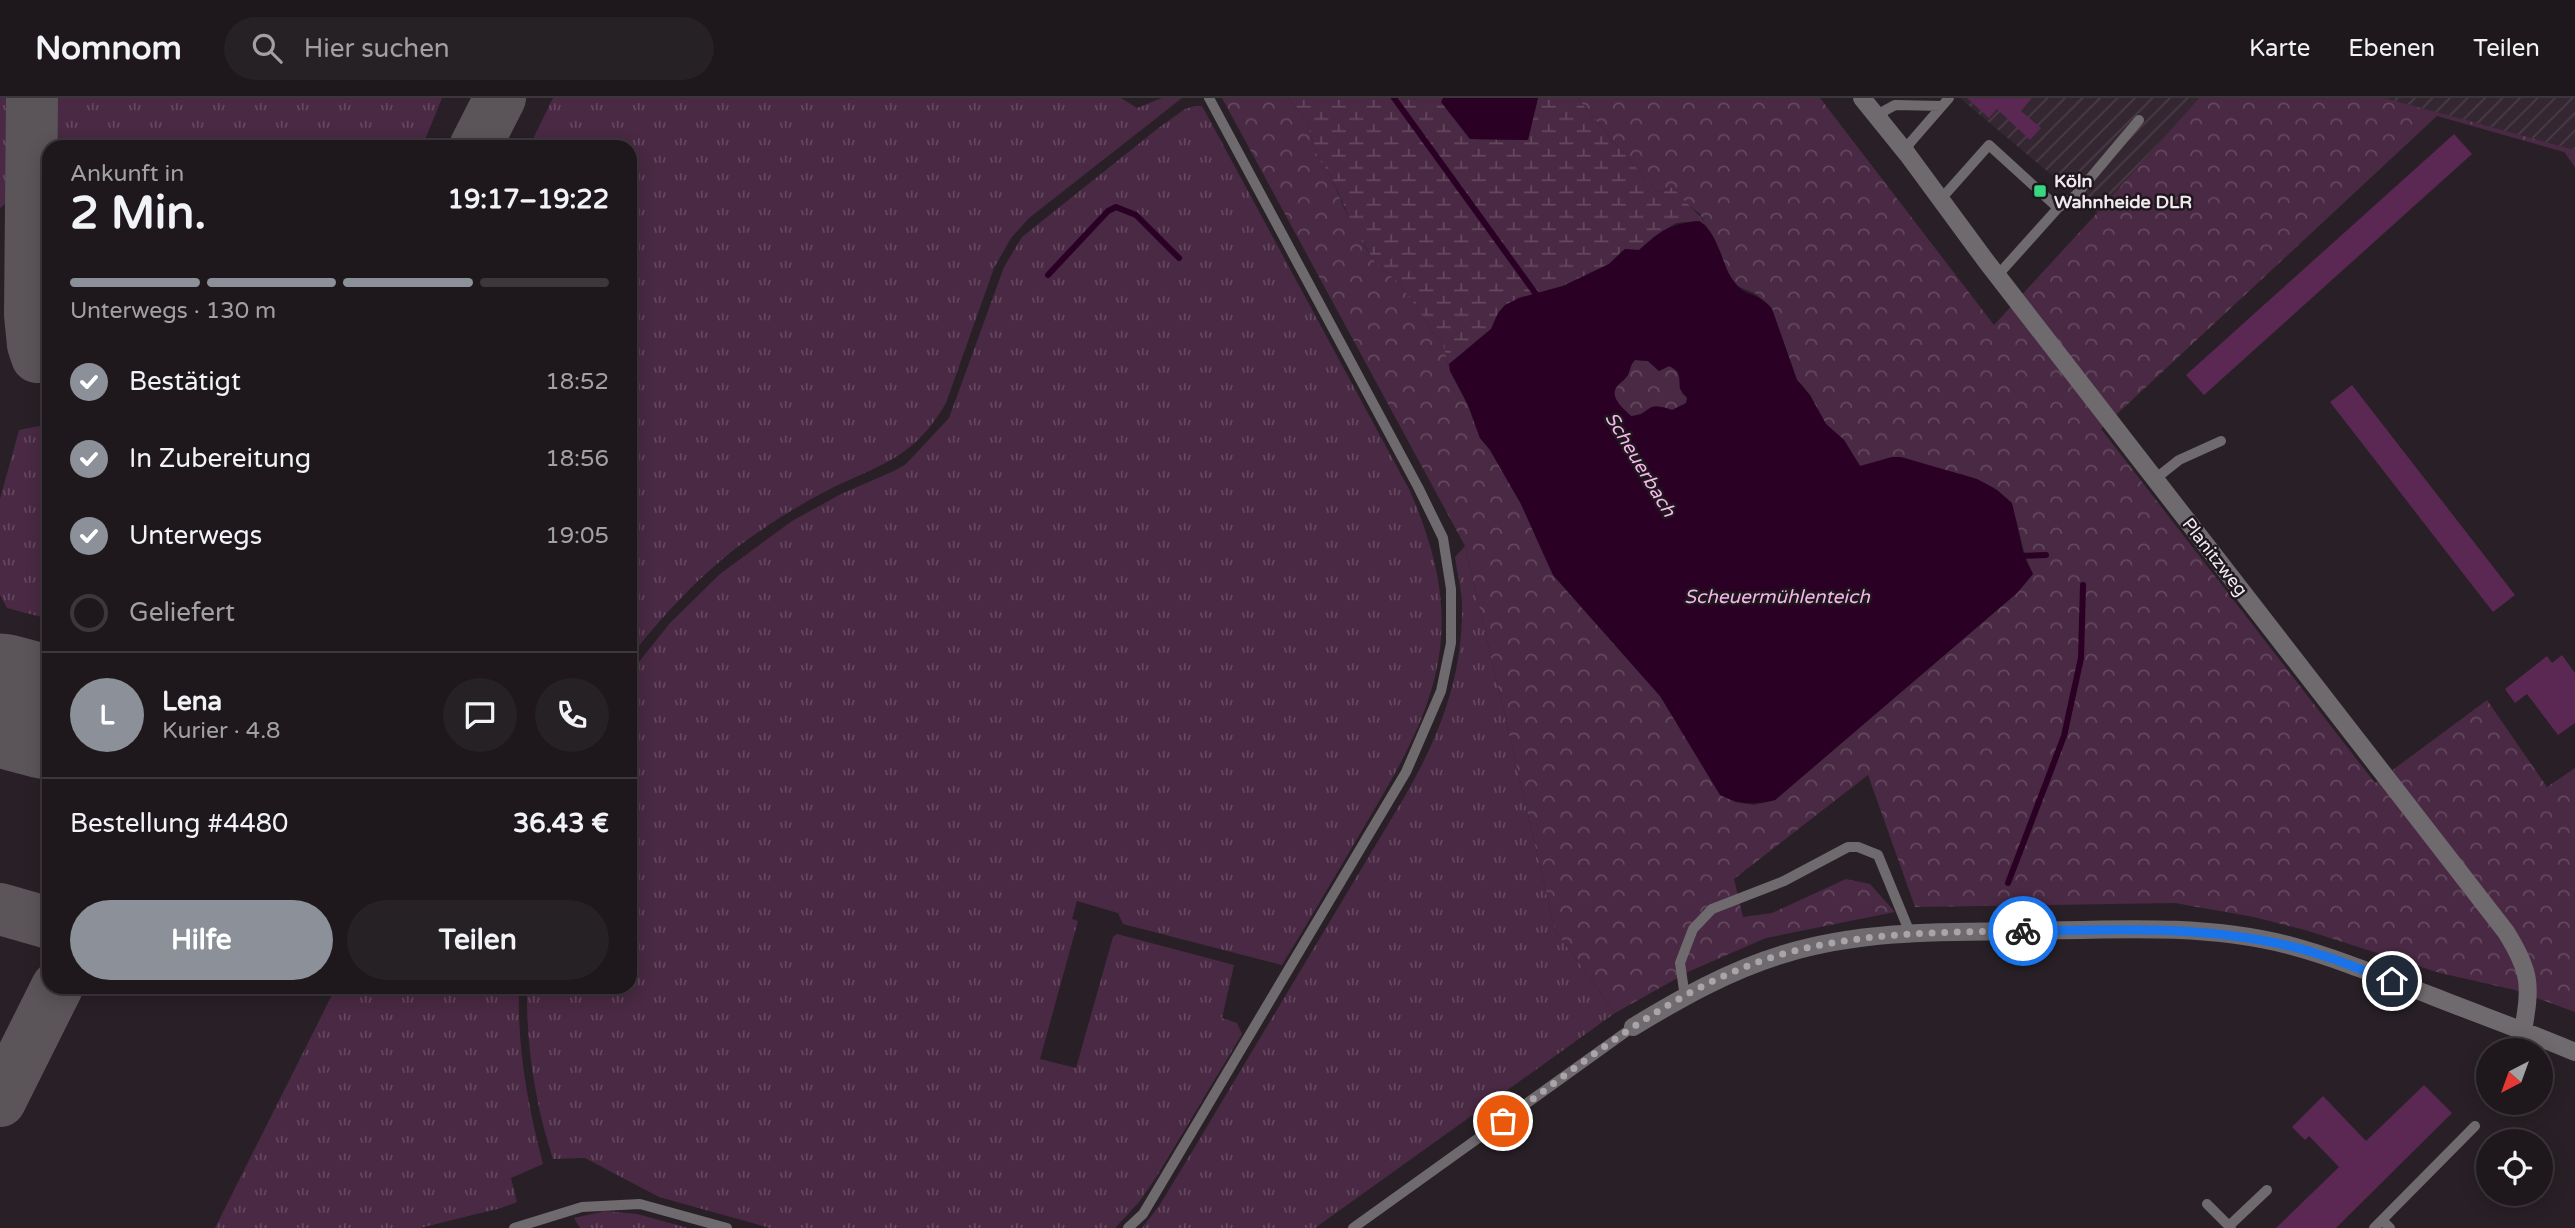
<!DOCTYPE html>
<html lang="de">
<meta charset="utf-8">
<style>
body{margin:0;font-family:"Varela Round",sans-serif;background:#262125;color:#f1f3f6;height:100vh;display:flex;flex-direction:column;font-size:26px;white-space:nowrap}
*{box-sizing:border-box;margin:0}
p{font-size:23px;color:#a1a0a3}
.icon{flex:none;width:38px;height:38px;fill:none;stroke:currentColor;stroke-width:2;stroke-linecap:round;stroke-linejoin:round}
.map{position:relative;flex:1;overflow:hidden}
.panel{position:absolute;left:42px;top:42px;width:595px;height:854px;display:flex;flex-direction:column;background:#1e181c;border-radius:21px;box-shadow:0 4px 18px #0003,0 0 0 2px #3c373b}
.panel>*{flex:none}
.needle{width:46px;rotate:221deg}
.buttons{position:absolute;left:2476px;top:940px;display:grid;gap:14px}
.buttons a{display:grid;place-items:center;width:77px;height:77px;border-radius:50%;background:#1e181c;box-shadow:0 4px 18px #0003,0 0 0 2px #3c373b;font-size:35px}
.pin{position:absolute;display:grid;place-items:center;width:60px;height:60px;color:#fff;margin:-30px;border:4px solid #fff;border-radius:50%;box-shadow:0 2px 7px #0007}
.courier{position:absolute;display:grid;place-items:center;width:70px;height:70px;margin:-35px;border:5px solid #1a73e8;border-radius:50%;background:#fff;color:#222;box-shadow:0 2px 9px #0007}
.head em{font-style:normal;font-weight:700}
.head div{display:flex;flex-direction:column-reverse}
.head{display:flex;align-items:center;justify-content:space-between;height:119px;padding:0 28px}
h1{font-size:46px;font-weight:700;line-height:52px}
.bar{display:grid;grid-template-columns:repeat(4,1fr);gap:10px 7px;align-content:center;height:84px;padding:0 28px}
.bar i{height:9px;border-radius:5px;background:#3c373b}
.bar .current{background:#8c9099}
.bar p{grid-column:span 4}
.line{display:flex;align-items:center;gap:18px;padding:0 28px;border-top:2px solid #3c373b}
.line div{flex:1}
.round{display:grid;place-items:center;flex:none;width:74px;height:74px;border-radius:37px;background:#262125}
ol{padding:0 28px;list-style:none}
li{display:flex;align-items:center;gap:21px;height:77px}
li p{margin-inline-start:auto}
li .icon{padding:7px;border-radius:50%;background:#8c9099;color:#fff;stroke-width:4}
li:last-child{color:#a1a0a3}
li i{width:38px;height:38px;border:4px solid #3c373b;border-radius:50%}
.action{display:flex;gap:14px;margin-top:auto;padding:14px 28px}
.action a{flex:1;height:80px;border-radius:42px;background:#8c9099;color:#fff;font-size:28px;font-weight:700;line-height:80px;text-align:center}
.action a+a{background:#262125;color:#f1f3f6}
header{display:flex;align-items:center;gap:42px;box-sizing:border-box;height:98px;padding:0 35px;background:#1e181c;border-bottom:2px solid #3c373b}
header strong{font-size:33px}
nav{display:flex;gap:38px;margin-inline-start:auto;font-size:24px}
.search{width:490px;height:63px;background:#262125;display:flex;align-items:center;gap:18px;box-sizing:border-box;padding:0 24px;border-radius:38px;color:#a1a0a3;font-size:26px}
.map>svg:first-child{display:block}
.industrial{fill:url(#industrial-furrows)}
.grass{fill:url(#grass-tufts)}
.forest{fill:url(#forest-crowns)}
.wetland{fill:url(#wetland-marsh)}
.water{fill:#2a0025;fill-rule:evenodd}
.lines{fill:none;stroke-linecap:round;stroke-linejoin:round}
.stream{stroke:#2a0025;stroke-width:6}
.taxiway{stroke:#5b5459;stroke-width:52}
.runway{stroke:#5b5459;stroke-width:133}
.building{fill:#5a2852}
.service{stroke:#6f6a6e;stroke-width:10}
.minor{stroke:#6f6a6e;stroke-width:18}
.done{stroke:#aaa3a8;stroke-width:7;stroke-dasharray:0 12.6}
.route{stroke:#1a73e8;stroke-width:9}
.poi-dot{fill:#37d880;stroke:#1e171d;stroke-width:2.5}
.labels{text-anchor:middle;stroke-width:5;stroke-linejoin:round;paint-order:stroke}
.poi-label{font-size:18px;font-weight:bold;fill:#f0eaee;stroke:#1e171d;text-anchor:start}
.street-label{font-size:18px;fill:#f0eaee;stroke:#1e171d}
.water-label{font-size:19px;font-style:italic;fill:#f7b6e9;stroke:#1e171d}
</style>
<header>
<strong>Nomnom</strong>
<div class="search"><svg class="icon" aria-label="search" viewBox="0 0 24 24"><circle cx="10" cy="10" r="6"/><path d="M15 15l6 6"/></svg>Hier suchen</div>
<nav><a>Karte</a><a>Ebenen</a><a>Teilen</a></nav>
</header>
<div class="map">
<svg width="2575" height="1130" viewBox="0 0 2575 1130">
<defs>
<pattern id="industrial-furrows" width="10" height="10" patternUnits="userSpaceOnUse" patternTransform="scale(1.75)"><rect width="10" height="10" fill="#352732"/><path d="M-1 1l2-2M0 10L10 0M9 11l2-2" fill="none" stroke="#493c46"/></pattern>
<pattern id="grass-tufts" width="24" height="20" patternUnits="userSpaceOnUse" patternTransform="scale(1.75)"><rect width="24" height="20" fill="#492943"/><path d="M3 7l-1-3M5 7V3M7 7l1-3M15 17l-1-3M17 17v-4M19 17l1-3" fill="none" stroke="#64485e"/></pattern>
<pattern id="forest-crowns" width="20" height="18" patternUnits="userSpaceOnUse" patternTransform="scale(1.75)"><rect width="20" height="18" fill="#492943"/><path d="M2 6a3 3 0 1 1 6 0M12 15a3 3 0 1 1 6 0" fill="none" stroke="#64485e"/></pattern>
<pattern id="wetland-marsh" width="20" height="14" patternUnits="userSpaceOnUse" patternTransform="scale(1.75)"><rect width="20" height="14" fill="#492943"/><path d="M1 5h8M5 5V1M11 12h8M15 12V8" fill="none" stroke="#64485e"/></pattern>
</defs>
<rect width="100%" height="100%" fill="#282026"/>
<path class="industrial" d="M1963 0H2199L2097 115 1961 1Z
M2385 0H2575V52L2468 23Z"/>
<path class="grass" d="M0 0H10L9 103 0 110Z
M53 0H442L422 49H53Z
M553 0H1121L1137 10 1162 0H1182L1029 120 1011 140 994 170 946 305C915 358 885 365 834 389 808 402 783 417 760 433 710 466 667 512 630 559V49H529Z
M1195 8H1202L1410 393C1434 449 1449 503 1438 564 1427 626 1392 681 1361 734 1335 778 1309 823 1282 867L1123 826 1118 815 1077 803 1072 821 1078 823 1040 961 1076 970 1113 839 1117 836 1234 867 1222 920 1237 925 1242 936 1157 1078 1139 1104 1115 1130H770L659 1099 585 1060 553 1061C535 1006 526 947 527 889H630V575L670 525 720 476 792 423 841 396 894 373 906 366 949 320 1004 169 1022 139 1161 28 1185 11Z
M49 326V521L7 510 0 497V401L19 332Z
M1465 448 1555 832 1615 915 1315 1130H1142L1159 1108 1184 1067 1402 703C1438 642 1463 580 1462 508 1462 492 1457 475 1455 459Z
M336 889H519C517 950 528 1008 543 1066L511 1080 517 1104 501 1110 420 1130H215Z
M605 1113 637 1116 688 1130H580L574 1120Z"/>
<path class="forest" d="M1222 0H1288L1306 22 1318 60 1330 76 1344 110 1365 149 1376 165 1398 184 1418 211 1432 234 1442 242 1450 273 1468 307 1480 340 1490 352 1521 406 1553 477 1660 598 1734 704 1754 707 1775 702 2017 495 2033 476C2008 424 2031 397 1961 376L1860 368 1844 342 1826 326 1804 289 1797 282 1772 211 1756 196 1737 188 1727 174 1721 155 1700 116 1680 100 1673 89 1657 94 1577 0H1820L1994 227 2097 115 2199 0H2385L2575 52V69L2564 54 2437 18 2101 331 2375 685 2487 602 2547 689 2575 670V914L2515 892 2440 875 2305 832 2254 819 2175 805 1915 809 1868 677 1734 781 1743 819 1772 815 1846 781 1870 786 1895 814 1766 840 1690 873 1615 915 1555 832 1465 448Z
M1635 262 1648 263 1659 273 1669 268C1683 275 1679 282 1682 296L1688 300 1687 305 1672 313C1642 302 1653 317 1631 318 1624 311 1610 301 1616 290 1619 285 1625 282 1627 277 1631 271 1630 267 1635 262Z"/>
<path class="wetland" d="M1288 0H1443L1442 5 1470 41 1527 42 1538 0H1577L1657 94 1673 89C1683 104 1698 113 1707 128L1699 123 1676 125 1655 138 1639 152 1622 153 1609 166 1563 188 1519 200 1491 231 1450 266V273L1442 242 1432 234 1418 211 1398 184 1376 165 1355 133 1330 76 1318 60 1306 22Z"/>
<path class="water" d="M1443 0H1538L1528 42 1470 41 1441 4Z
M1699 123C1721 137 1720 168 1736 186 1746 199 1759 194 1772 211L1797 282 1810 297 1826 326 1844 342 1860 368 1892 359H1901L1977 381 1997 392 2012 405 2024 458 2033 476 2017 495 1775 702C1754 707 1739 707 1720 697L1660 598 1553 477 1521 406 1490 352 1480 340 1468 307 1450 273 1449 266 1491 231 1498 215 1505 207 1519 200 1563 188 1609 166 1625 151 1639 152C1662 132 1669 126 1699 123ZM1635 262 1648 263 1659 273 1669 268C1681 273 1679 279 1680 291L1687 300 1686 305 1672 312C1644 302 1652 317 1631 318 1624 311 1610 300 1616 290 1619 285 1625 282 1628 277 1631 270 1630 267 1635 262Z"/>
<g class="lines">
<path class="stream" d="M1394 0 1541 203
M1048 177 1108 113 1116 109 1136 117 1179 160
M2018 458 2046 457
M2008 785 2064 638 2081 560 2083 487"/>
<path class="taxiway" d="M32 0 30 217 33 247 37 259
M475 49 500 0
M0 579 49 574
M20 607 49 620
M0 811 49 825
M0 1003 57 889"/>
<path class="runway" d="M0 602 49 615"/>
</g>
<path class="building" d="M1967 0H2032L2021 13 2041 30 2030 42 1997 11 1989 20Z
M2454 36 2472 56 2204 297 2186 277Z
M2352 287 2515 497 2493 514 2330 304Z
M2562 557 2575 575V625L2558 637 2527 596 2515 605 2505 591 2547 558 2552 565Z
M2424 987 2452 1015 2336 1130H2276L2339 1069 2309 1038 2305 1042 2292 1029 2323 998 2366 1043Z"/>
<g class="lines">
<path class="service" d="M1881 24 1884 13 1895 7 1942 8
M1908 56 1909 46 1949 0
M1941 101 1989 47 2058 110 1997 178
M2058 110 2076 97 2139 22
M2155 381 2179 362 2221 343
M1685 899 1680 865 1693 831 1712 811 1784 783 1848 749H1858L1878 757 1910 835
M2207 1106 2231 1130
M2382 1122 2475 1028
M2229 1128 2267 1092
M514 1130 582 1109 640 1106 727 1130
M1128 1130 1143 1116 1406 674 1441 593 1451 545V491L1443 440 1418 389 1209 0
M1353 1130 1633 929
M2374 1130 2382 1122 2390 1130"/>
<path class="minor" d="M1862 0 1908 57 1986 163 2506 834C2531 874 2531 887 2523 933
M1633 929C1681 900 1730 872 1784 856 1866 831 1952 834 2036 833 2119 831 2206 826 2288 847 2337 860 2385 880 2432 898 2480 917 2528 934 2575 954"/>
</g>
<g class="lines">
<path class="done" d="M1503 1023C1591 959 1679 885 1786 855 1864 834 1943 834 2023 833"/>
<path class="route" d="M2023 833C2111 832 2199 827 2285 847 2321 855 2357 870 2392 883"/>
</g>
<rect class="poi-dot" x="2033" y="86" width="14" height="14" rx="3.5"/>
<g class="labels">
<g class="poi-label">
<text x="2054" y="89">Köln<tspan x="2054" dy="21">Wahnheide DLR</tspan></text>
</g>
<g class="street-label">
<text transform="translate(2215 459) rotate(52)" y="6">Planitzweg</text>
</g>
<g class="water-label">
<text transform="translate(1641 366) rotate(59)" y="7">Scheuerbach</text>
<text x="1777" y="505">Scheuermühlenteich</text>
</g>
</g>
</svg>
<div class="buttons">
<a><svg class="needle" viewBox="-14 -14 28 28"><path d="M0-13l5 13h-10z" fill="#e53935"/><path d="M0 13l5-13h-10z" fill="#a1a0a3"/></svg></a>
<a><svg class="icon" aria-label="locate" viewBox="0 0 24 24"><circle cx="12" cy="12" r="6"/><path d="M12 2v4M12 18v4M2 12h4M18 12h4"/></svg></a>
</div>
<div class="pin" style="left:1503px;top:1023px;background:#ea580c"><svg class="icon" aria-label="bag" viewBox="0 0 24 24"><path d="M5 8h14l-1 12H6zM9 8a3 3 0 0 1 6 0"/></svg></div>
<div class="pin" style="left:2392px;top:883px;background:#1f2937"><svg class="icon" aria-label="home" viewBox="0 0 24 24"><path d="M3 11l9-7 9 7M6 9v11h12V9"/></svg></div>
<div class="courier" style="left:2023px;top:833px"><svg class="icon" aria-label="bike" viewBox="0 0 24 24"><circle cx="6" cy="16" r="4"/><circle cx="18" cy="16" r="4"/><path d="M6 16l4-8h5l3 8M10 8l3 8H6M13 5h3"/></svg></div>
<section class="panel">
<div class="head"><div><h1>2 Min.</h1><p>Ankunft in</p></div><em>19:17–19:22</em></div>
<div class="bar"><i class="current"></i><i class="current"></i><i class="current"></i><i></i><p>Unterwegs · 130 m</p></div>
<ol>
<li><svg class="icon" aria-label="check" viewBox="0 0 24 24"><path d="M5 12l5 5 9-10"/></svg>Bestätigt<p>18:52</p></li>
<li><svg class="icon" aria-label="check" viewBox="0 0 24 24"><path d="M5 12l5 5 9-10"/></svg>In Zubereitung<p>18:56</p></li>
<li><svg class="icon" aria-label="check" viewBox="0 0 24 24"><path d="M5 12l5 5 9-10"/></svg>Unterwegs<p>19:05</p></li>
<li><i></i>Geliefert</li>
</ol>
<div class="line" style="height:126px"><b class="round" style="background:#8c9099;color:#fff">L</b><div><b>Lena</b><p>Kurier · 4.8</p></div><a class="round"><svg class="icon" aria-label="chat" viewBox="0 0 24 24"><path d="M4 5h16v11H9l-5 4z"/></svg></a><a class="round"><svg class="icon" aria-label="phone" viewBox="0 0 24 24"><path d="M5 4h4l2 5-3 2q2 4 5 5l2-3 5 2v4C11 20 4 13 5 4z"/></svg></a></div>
<div class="line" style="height:91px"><div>Bestellung #4480</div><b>36.43 €</b></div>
<div class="action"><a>Hilfe</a><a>Teilen</a></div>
</section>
</div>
